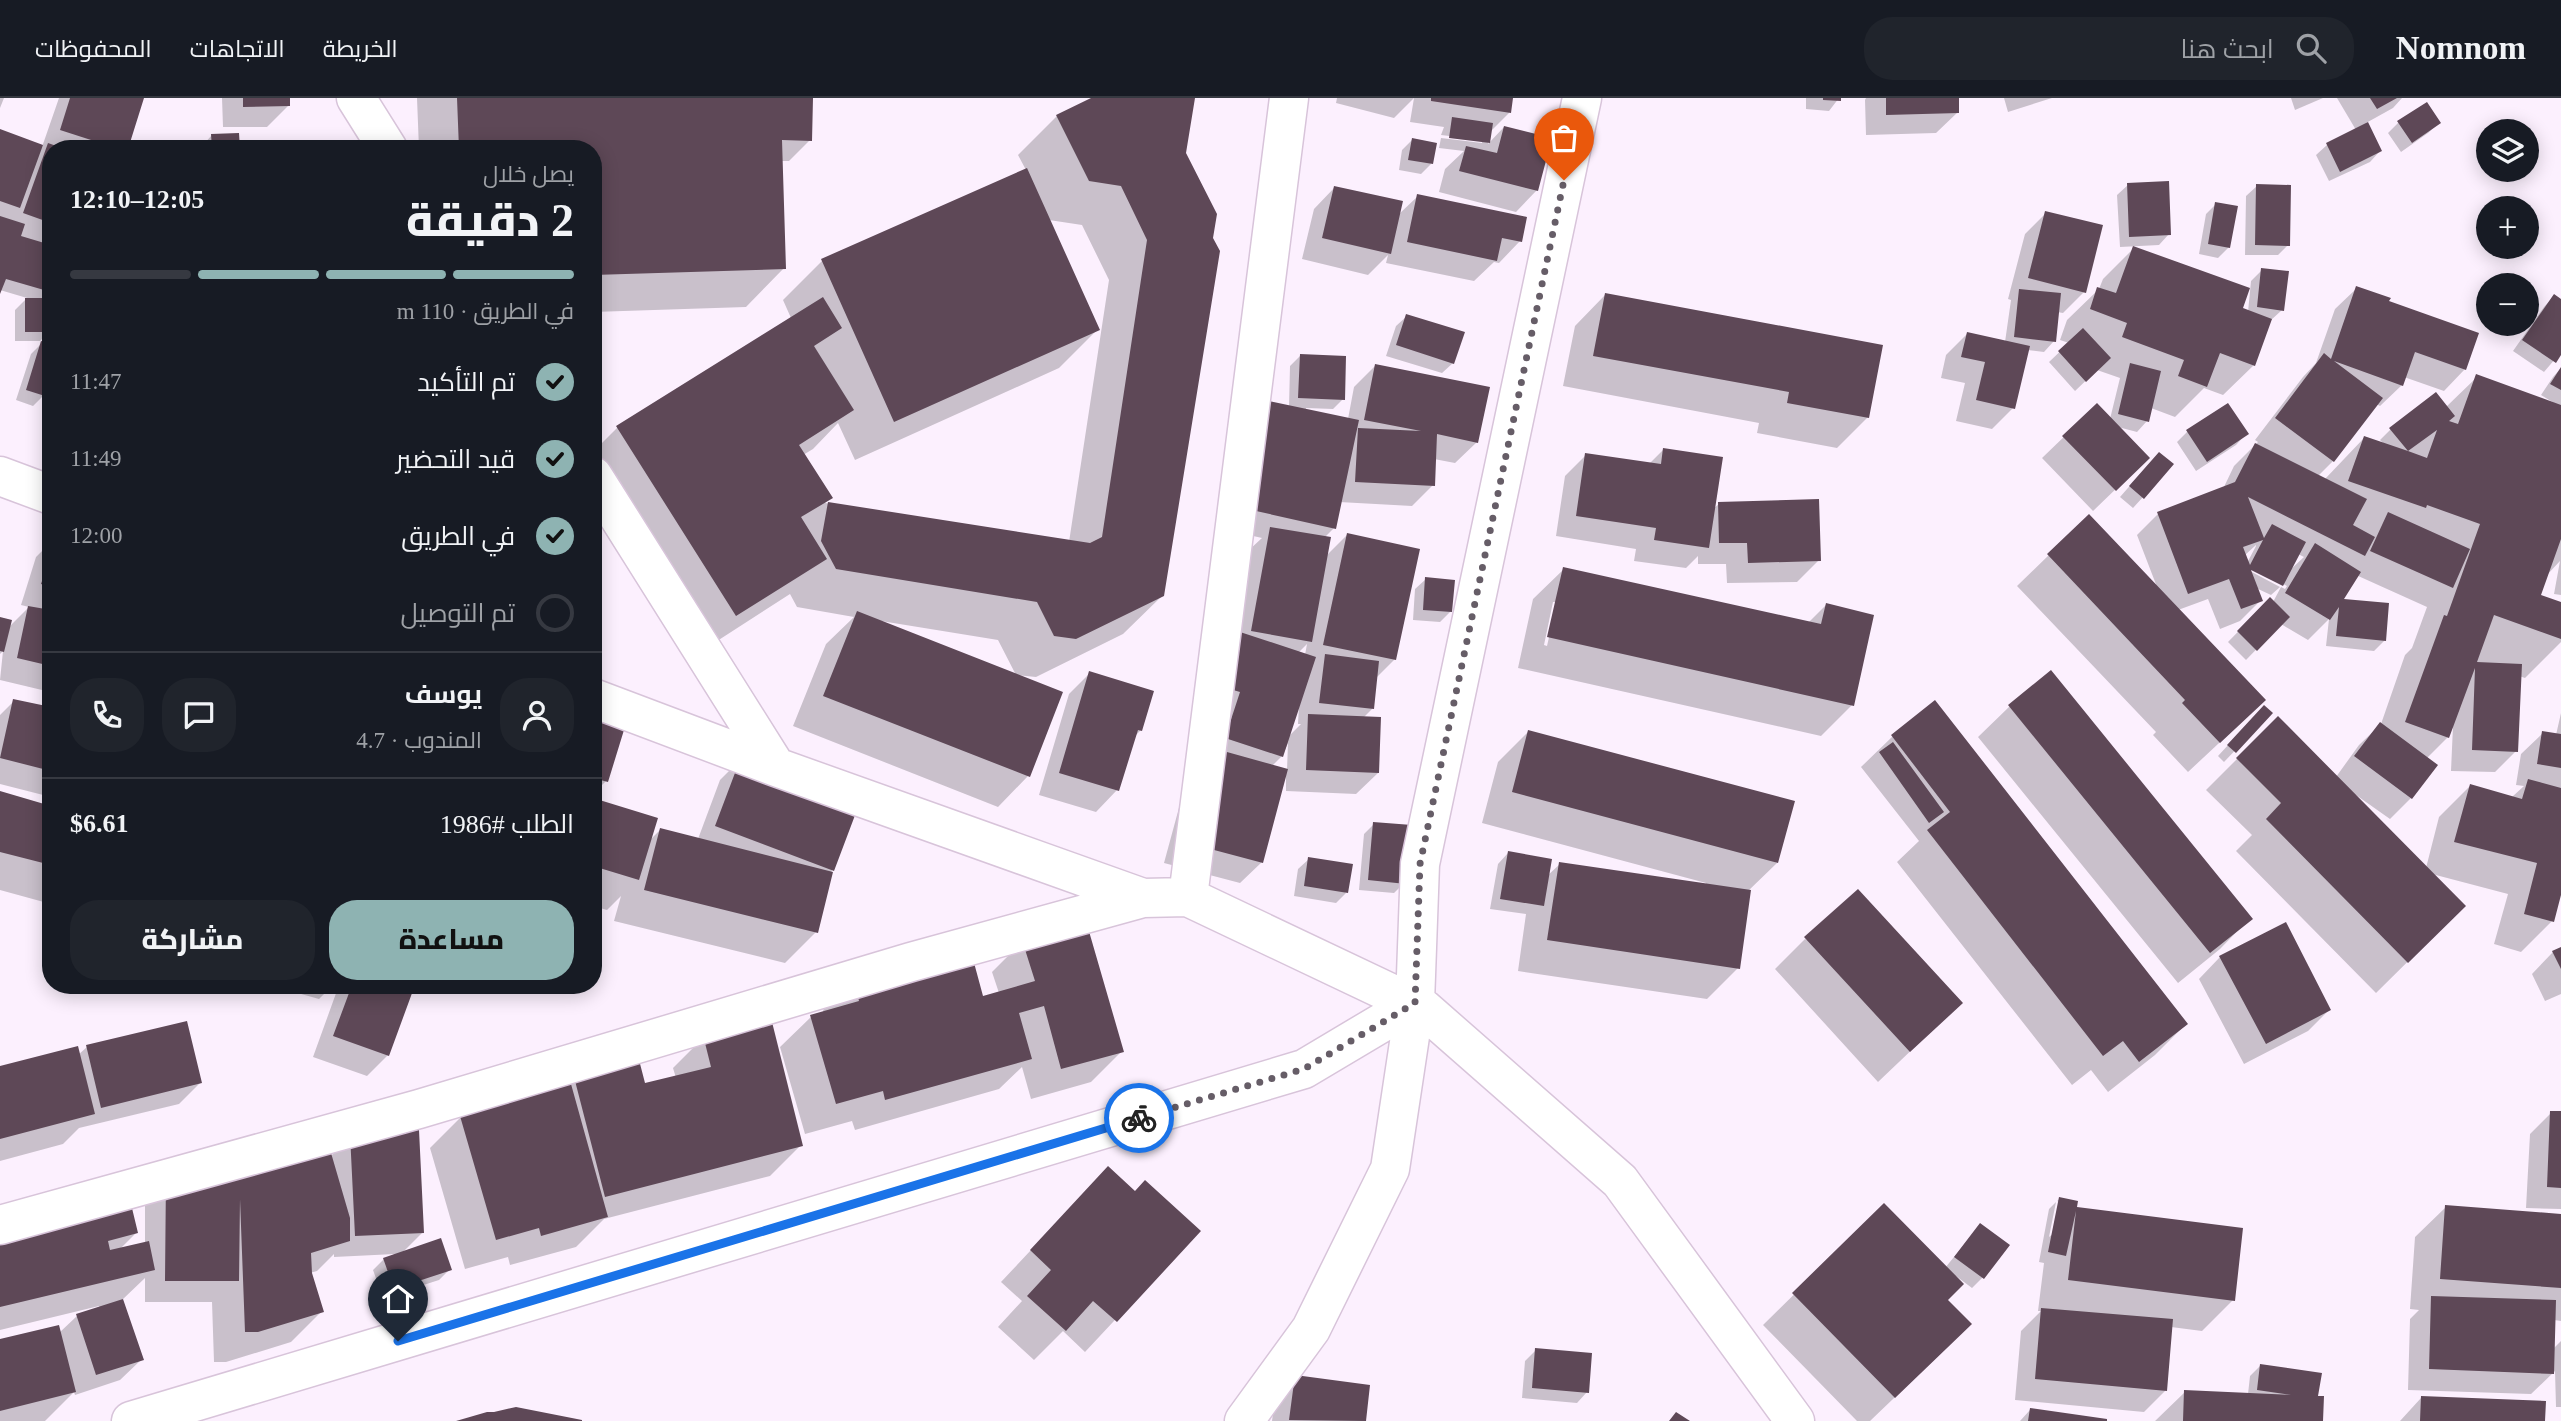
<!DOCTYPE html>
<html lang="ar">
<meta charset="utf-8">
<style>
body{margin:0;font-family:"Times New Roman",Cairo,serif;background:#20242c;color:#f1f3f6;direction:rtl;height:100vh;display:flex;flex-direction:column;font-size:26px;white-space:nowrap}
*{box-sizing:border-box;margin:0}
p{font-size:23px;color:#9ea1a6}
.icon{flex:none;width:38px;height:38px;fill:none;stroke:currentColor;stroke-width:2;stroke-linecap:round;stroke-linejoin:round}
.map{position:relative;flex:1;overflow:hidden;direction:ltr}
.sheet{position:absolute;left:42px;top:42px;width:560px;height:854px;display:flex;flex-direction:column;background:#171b24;border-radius:28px;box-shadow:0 4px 18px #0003;direction:rtl}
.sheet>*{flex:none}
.controls{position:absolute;left:2476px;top:21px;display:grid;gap:14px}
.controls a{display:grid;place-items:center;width:63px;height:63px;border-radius:50%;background:#171b24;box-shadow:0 4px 18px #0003;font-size:35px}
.pin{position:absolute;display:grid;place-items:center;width:60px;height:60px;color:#fff;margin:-72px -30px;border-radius:50% 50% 50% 0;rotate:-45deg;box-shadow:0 0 7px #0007}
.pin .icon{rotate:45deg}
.courier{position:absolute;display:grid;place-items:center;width:70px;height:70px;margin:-35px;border:5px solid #1a73e8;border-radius:50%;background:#fff;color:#222;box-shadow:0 2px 9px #0007}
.head em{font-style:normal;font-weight:800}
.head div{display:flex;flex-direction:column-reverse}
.head{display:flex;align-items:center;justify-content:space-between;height:119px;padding:0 28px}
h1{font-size:46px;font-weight:800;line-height:52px}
.bar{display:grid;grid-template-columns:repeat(4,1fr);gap:10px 7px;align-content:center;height:84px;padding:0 28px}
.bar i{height:9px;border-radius:5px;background:#363941}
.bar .selected{background:#8eb3b2}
.bar p{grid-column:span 4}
.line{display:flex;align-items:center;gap:18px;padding:0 28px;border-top:2px solid #363941}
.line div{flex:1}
.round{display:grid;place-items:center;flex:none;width:74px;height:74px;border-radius:28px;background:#20242c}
ol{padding:0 28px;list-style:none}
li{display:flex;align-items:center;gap:21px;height:77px}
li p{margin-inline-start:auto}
li .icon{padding:7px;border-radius:50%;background:#8eb3b2;color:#111;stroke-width:4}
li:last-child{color:#9ea1a6}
li i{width:38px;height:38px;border:4px solid #363941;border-radius:50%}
.action{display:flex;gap:14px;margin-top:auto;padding:14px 28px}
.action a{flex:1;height:80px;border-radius:28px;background:#8eb3b2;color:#111;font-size:28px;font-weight:800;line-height:80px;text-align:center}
.action a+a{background:#20242c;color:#f1f3f6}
header{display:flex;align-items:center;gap:42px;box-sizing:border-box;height:98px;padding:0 35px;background:#171b24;border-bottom:2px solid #363941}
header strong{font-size:33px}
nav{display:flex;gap:38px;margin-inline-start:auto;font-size:24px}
.search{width:490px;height:63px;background:#20242c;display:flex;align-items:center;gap:18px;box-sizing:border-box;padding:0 24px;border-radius:28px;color:#9ea1a6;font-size:26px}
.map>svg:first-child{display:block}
.shadow{fill:#0003;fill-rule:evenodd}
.building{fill:#5e4857;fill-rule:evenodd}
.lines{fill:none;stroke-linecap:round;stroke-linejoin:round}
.minor-casing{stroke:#d8c4da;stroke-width:41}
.minor{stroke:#fff;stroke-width:38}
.done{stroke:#665d67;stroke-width:7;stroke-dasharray:0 12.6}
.route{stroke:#1a73e8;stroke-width:9}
</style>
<header>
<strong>Nomnom</strong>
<div class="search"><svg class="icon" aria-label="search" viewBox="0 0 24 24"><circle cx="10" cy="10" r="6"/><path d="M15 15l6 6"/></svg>ابحث هنا</div>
<nav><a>الخريطة</a><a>الاتجاهات</a><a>المحفوظات</a></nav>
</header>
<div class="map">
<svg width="2561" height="1323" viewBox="0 0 2561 1323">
<rect width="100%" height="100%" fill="#fcf0fe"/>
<path class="shadow" d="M0 0H4L0 10Z
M59 0H142L126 51H51V196L45 202 50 233 40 243H15V212L27 200 0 192V33L42 49Z
M222 0H288L289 7 267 29H223Z
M417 0H811L810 42 789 63H781L784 170 746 209 593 214V51H419Z
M1095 0H1193L1185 55 1163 497 1123 536 1036 579 1016 577 998 542 881 523 1028 678 998 709 793 628 826 546 854 519 797 509 790 496 697 556 593 392V354L617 330 791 220 783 202 822 163 1026 72 1018 57 1057 18ZM1049 122 1082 127 1109 182 1069 444 825 405 830 399 803 357 813 351 838 325 855 362 1059 270 1098 231Z
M1337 0H1511L1509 15 1490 34 1488 46 1504 29 1537 92 1516 114 1439 94 1445 71 1464 53 1439 50 1441 40 1482 45V42L1441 37 1444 29 1410 24 1414 0 1394 20 1336 5Z
M1806 0H1839L1829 13 1806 11Z
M1866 0H1957L1958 14 1936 35 1866 37 1865 2Z
M2004 0H2052L2008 14Z
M2291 0H2323L2295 12Z
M2337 0H2402L2393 10 2366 25 2380 53 2370 64 2329 83 2316 57 2327 47 2356 32Z
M2398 25H2439L2428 35 2401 54 2388 35Z
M212 37 238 51H202V48Z
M1412 42 1431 66 1421 76 1399 72 1402 52Z
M2128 87 2169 136 2159 147 2120 149 2117 97Z
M2257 88 2288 147 2278 157H2245L2246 98Z
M1335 89 1398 117 1418 98 1520 143 1499 165 1494 164 1474 183 1386 165 1388 157 1368 177 1302 161 1314 111Z
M2216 106 2229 149 2218 160 2199 156 2206 116Z
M2046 115 2084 194 2063 215 2057 214 2054 243 2044 254 2027 252 2013 310 1992 331 1956 323 1965 285 1941 280 1946 257 1968 235 2005 244 2011 202 2008 201 2025 136Z
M2134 150 2248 214 2251 183 2262 172 2282 212 2270 223 2254 267 2223 297 2204 290 2175 319 2151 310 2147 323 2137 334 2118 329 2148 360 2093 413 2042 360 2097 307 2110 321 2120 280 2097 272 2075 293 2049 264 2069 245 2060 242 2067 222 2099 191 2103 181Z
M2357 190 2387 205 2465 271 2444 293 2404 279 2402 287 2380 308 2376 306 2333 363 2318 378 2325 381 2364 340 2385 347 2380 342 2391 331 2446 309 2477 279 2554 305 2541 297 2553 279 2561 270V497L2554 496 2560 463 2546 478 2538 498 2561 506V544L2525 580 2519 578 2516 653 2495 674 2451 673 2453 628 2448 639 2427 660 2436 667 2411 700 2390 721 2356 697 2355 698 2426 770 2439 719 2470 688 2512 699 2524 688 2516 687 2521 656 2543 635 2556 637 2561 615V790L2552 823 2521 854 2494 846 2508 796 2432 776 2464 808 2376 895 2236 753 2252 737 2206 692 2278 620 2336 679 2359 647 2381 626 2405 557 2412 550 2427 509 2356 477 2341 502 2385 542 2374 553 2326 548 2329 521 2308 542 2281 526 2246 562 2228 544 2270 501 2273 504 2281 489 2285 491 2287 488 2250 469V473L2280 489 2271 497 2256 490 2261 502 2240 523 2220 531 2208 501 2178 512 2233 632 2188 674 2153 637 2156 634 2017 488 2089 418 2157 489 2137 437 2158 416 2223 391 2234 368 2258 344 2255 342 2303 279 2316 265 2335 211ZM2256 447V448L2247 465 2244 458ZM2298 456 2304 459 2289 473Z
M1605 197 1868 319 1837 350 1757 335 1759 325 1563 288 1575 228Z
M2554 198 2561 203V254L2544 274 2513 253 2544 209Z
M1407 218 1453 265 1442 275 1386 258 1396 228Z
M42 245 44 297 33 308 16 302 31 256Z
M1300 258 1343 301 1333 311 1306 310V312L1348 321 1354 289 1375 268 1477 344 1455 365 1434 361 1433 387 1412 408 1339 404 1334 430 1324 440 1326 458 1347 437 1395 561 1376 580 1372 611 1363 620 1378 675 1356 696 1286 693V676L1262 764 1240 785 1164 765 1249 452 1262 440 1227 432 1289 309 1290 268ZM1307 546 1305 557 1298 555ZM1299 607 1298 626H1301L1288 639ZM1288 645 1287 672 1272 668 1282 658Z
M2187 334 2246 336 2236 347 2196 373 2177 344Z
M1663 352 1713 411 1719 406 1819 462 1797 484 1727 485 1726 466H1698V458L1686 470 1634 463 1636 451 1556 438 1565 378 1586 357 1649 366Z
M2149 366 2143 399 2133 410 2120 399Z
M51 444V583L42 592 0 582 3 553 0 556V521L8 530 29 509 21 507 36 459Z
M1564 471 1808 525 1826 507 1852 607 1821 638 1518 570 1533 501ZM1553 504H1557L1547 548 1544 547Z
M1426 481 1451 513 1440 524 1413 522 1415 491Z
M2050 574 2250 820 2220 851 2178 885 1978 639 2009 609Z
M1090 575 1141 632 1133 640 1117 692 1096 714 1039 697 1069 596Z
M14 603 51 611V699L0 686V617Z
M1935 605 2186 926 2155 957 2108 994 2091 972 2072 987 1897 764 1919 743 1861 669 1892 639Z
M593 611 606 683 593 696Z
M2270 616 2224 664 2218 658 2253 620Z
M1528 634 1777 765 1747 794 1738 870 1707 901 1518 873 1526 816 1490 811 1498 766 1508 755 1547 778 1560 766 1705 787 1706 785 1482 725 1498 664Z
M741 661 832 772 816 834 785 865 614 823 621 798 607 812 593 808V702L649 743 660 732 698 741 720 682Z
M0 695 51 710V806L0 792Z
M1374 726 1404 785 1394 795 1359 792 1364 736Z
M1309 761 1346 795 1336 805 1294 798 1298 771Z
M1805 841 1961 905 1878 984 1775 871Z
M1023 843 1122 953 1091 984 1031 1001 1022 969 999 991 855 1032 852 1023 805 1036 780 949 811 919 824 915 823 912 854 881 982 900 999 895 992 874Z
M2561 851V896L2545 903 2532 876 2553 854Z
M2220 859 2329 912 2308 933 2244 966 2199 881Z
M269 887H333L319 901Z
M339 887H413L388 957 367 978 313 959Z
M704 939 801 1047 770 1078 604 1121 576 1149 510 1167 508 1159 465 1171 430 1050 461 1019 559 991 574 976 644 987 676 980 673 970Z
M87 949 200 985 179 1006 79 1030 63 1046 0 1063V970L78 957Z
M2551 1015H2561V1111L2526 1110 2530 1036Z
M351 1038 422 1135 402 1155 450 1171 439 1182 383 1200 373 1172 384 1161 395 1156 334 1159V1156L317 1173 310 1175 322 1213 291 1244 226 1264H214L212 1204H145V1180L122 1202 142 1261 120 1282 75 1297 74 1294 45 1323H0V1243L59 1235 77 1218 100 1210 99 1208 0 1232V1140L136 1135 119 1152 145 1146V1100L330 1059Z
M1108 1070 1134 1095 1198 1133 1085 1254 1063 1233 1034 1262 998 1229 1022 1203 1001 1184Z
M2060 1101 2233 1202 2202 1233 2171 1229 2165 1293 2144 1314 2015 1302 2021 1233 2041 1213H2038L2044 1165 2039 1164 2049 1111 2056 1104 2049 1139 2054 1135 2060 1104 2057 1103Z
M1884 1108 1945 1170 1980 1127 1983 1179 1972 1190 1956 1178 1946 1202 1939 1257 1870 1323H1857L1763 1227Z
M2446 1109 2561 1118V1223L2554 1222 2553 1251 2561 1243V1309H2556L2555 1273 2531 1296 2408 1292 2410 1221 2419 1212 2410 1211 2415 1139Z
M1536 1252 1587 1294 1577 1305 1522 1300 1525 1263Z
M2260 1268 2316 1300 2321 1323H2155L2185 1294 2248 1296 2250 1278Z
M1296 1279 1368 1288 1364 1323H1272L1275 1300Z
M2421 1300 2543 1323H2400Z
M2030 1312 2106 1323H2020Z"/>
<path class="building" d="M70 0H144L128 51H119L60 32Z
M243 0H290V8L243 9Z
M457 0H813L812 43 782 42 786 171 593 177V51H459Z
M1091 0H1195L1186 55 1217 116 1213 140 1220 153 1164 498 1076 541 1054 538 1037 504 836 471 821 443 828 404 1090 445 1102 439 1147 142 1121 88 1089 83 1056 17Z
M1431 0H1513L1511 15 1431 3Z
M1823 0H1841V3L1823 2Z
M1886 0H1959V15L1886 17Z
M2370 0H2397L2377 11Z
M2427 4 2441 25 2412 45 2397 23Z
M1452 19 1493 25 1490 45 1449 40Z
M2368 24 2382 53 2340 74 2326 45Z
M1504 28 1552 40 1538 93 1459 73 1466 48 1497 55Z
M0 31 43 47 20 110 0 103Z
M239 35 240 51H212L211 36Z
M1412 40 1437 45 1433 66 1408 62Z
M48 45 62 50 51 51V125L23 115Z
M1027 70 1100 232 894 324 821 161Z
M2169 83 2171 137 2129 139 2127 85Z
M2256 86 2291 87 2290 148 2255 147Z
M1334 88 1403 103 1391 156 1322 140Z
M1417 96 1527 119 1522 144 1502 140 1497 163 1407 144Z
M2215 104 2238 108 2230 150 2208 146Z
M2045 113 2103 127 2086 195 2028 180Z
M0 118 25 126 21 138 51 147V194L6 181 0 196Z
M2133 148 2250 190 2243 210 2272 221 2255 268 2220 255 2207 289 2178 278 2184 262 2122 239 2127 225 2090 211 2097 189 2116 195Z
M2261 170 2289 173 2284 213 2257 209Z
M2356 188 2391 200 2389 203 2479 235 2466 272 2415 254 2403 288 2334 263 2383 300 2334 364 2275 320 2324 255 2331 261Z
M2019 191 2061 195 2056 244 2014 239Z
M1605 195 1883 247 1869 320 1787 305 1789 294 1593 258Z
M2554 196 2561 201V257L2556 265 2522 242Z
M823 199 842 230 814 248 854 312 799 347 833 400 801 419 827 461 736 518 616 328Z
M25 200H51V234H25Z
M1406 216 1465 234 1454 266 1396 247Z
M2083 230 2111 260 2086 284 2058 253Z
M1967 234 2030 248 2015 311 1976 302 1985 264 1961 259Z
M41 243 51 246V281L45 298 26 292Z
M1300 256 1346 258 1345 302 1298 300Z
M2130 265 2161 273 2149 324 2118 316Z
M1375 266 1490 289 1478 345 1437 336 1435 388 1355 384 1358 330 1421 333 1364 322Z
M2561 269V292L2550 286Z
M2476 276 2561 307V441L2541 497 2561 504V541L2494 517 2477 564 2522 566 2518 654 2472 652 2475 570 2449 640 2405 624 2444 517 2447 518 2480 426 2427 407 2426 410 2348 383 2364 338 2408 353 2389 330 2436 294 2455 318 2449 323 2458 326ZM2437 332 2427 360 2408 353Z
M1264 302 1359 322 1336 431 1247 411Z
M2097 305 2150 360 2116 393 2062 338Z
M2228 305 2249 336 2207 364 2186 332Z
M2255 345 2367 401 2353 427 2375 439 2365 458 2248 399 2264 440 2272 426 2306 444 2283 488 2251 472 2263 503 2241 511 2229 481 2188 496 2157 414 2235 384ZM2263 442 2250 467 2243 449Z
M1663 350 1723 359 1709 450 1654 442 1656 430 1576 418 1585 355 1661 366Z
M2159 354 2174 366 2144 401 2129 388Z
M1819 401 1821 463 1748 465 1747 445H1719L1718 404Z
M2388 414 2470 451 2453 490 2370 453Z
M2089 416 2266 602 2220 645 2182 605 2185 602 2047 456Z
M1270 429 1331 439 1312 544 1251 533Z
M1347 435 1420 451 1396 562 1323 547Z
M2315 445 2361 474 2344 501 2389 505 2386 543 2336 538 2339 509 2330 522 2285 495Z
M51 456V489L41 486Z
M1563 469 1821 526 1826 505 1874 517 1854 608 1547 539Z
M1425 479 1455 482 1452 514 1423 512Z
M2270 499 2290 519 2257 553 2237 533Z
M28 508 51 512V568L17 560Z
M857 513 1063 594 1030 679 823 598Z
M0 519 12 522 4 554 0 553Z
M1240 534 1316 559 1283 659 1225 640 1240 594 1223 589Z
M1325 556 1379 563 1374 611 1319 605Z
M2051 572 2253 821 2210 855 2008 607Z
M1089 573 1154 593 1142 633 1138 632 1119 693 1059 675Z
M13 601 51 609V673L0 660Z
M1935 602 2188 926 2139 964 2123 943 2103 958 1927 732 1950 714 1891 637Z
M2264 607 2273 615 2236 655 2227 647Z
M593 609 628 619 608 684 593 680Z
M1308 616 1381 619 1379 675 1306 672Z
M2278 618 2466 808 2408 865 2266 721 2281 705 2236 660Z
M2380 624 2438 667 2412 701 2354 658Z
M1528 632 1795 703 1778 765 1512 694Z
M2542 633 2561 636V670L2537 666Z
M1893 644 1944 714 1929 725 1879 654Z
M1209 649 1288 671 1263 765 1184 744Z
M741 659 860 704 834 773 715 728Z
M2528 681 2561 690V797L2554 824 2524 816 2537 765 2454 744 2470 686 2522 701Z
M0 693 51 708V767L0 754Z
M593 700 658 720 639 782 593 768Z
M1373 724 1412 727 1406 786 1368 782Z
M660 730 833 774 818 835 644 792Z
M1508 753 1552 761 1544 808 1500 801Z
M1308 759 1353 766 1348 795 1304 788Z
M1559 764 1751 792 1740 871 1547 842Z
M1858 791 1963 905 1910 954 1804 839Z
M1086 823 1124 954 1061 971 1044 908 1019 915 1032 961 885 1002 883 993 836 1006 810 917 859 903 853 880 973 861 983 898 1035 883 1022 842Z
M2286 824 2331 912 2266 946 2219 858Z
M2561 849V871L2552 853Z
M352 887H415L389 958 333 938Z
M771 920 803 1048 605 1099 573 975 638 958 645 985 711 969 703 937Z
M187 923 202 985 101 1010 86 947Z
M78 948 95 1016 0 1041V968Z
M571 986 608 1119 541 1138 539 1130 496 1142 460 1018Z
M2550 1013H2561V1090L2547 1089Z
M419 1032 424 1135 355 1138 350 1036Z
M329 1048 350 1120V1143L311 1155 312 1175 324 1214 258 1234H245L240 1101 239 1183H165L166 1077Z
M1108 1068 1135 1093 1145 1082 1201 1133 1117 1224 1093 1203 1066 1233 1027 1198 1051 1172 1030 1152Z
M2059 1099 2078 1103 2077 1109 2243 1130 2235 1203 2068 1182 2076 1113 2066 1158 2048 1154Z
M1884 1105 1964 1186 1948 1202 1972 1226 1895 1300 1792 1195Z
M131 1106 138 1135 108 1143 110 1152 149 1143 155 1172 0 1209V1138Z
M2445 1107 2561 1116V1190L2440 1181Z
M1980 1125 2010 1147 1984 1181 1954 1159Z
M441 1140 452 1172 394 1191 383 1160Z
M2431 1198 2556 1202 2554 1276 2429 1271Z
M123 1201 144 1262 96 1277 76 1216Z
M2041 1210 2173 1221 2167 1293 2035 1281Z
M59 1227 76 1294 0 1313V1241Z
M1535 1250 1592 1255 1589 1295 1532 1290Z
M2260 1266 2322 1275 2318 1298H2324L2323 1323H2183L2184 1292 2291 1297 2257 1292Z
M1295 1277 1370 1287 1366 1323 1289 1322Z
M2421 1298 2546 1303 2545 1323H2420Z
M516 1309 582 1322V1323H456L487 1314H494Z
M2030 1310 2107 1321V1323H2028Z
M1676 1314 1690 1323H1669Z"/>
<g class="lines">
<g class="minor-casing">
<path id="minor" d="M356 0 388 51
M0 378 51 397
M593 378 776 669
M593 600 776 669 1143 800 1188 799 1424 911 1620 1083 1795 1323
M1188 799 1289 0
M0 1127 419 1011 911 864 1143 800
M131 1323 1304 971 1415 905
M1244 1323 1311 1231 1390 1071 1415 905 1420 766 1582 0"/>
</g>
<use href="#minor" class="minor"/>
</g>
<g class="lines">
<path class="done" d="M1139 1020 1304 971 1415 905 1420 766 1564 82"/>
<path class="route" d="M398 1243 1139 1020"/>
</g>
</svg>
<div class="controls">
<a><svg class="icon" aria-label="layers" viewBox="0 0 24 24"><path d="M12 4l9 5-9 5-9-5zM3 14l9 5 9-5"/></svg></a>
<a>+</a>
<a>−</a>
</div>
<div class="pin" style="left:1564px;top:82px;background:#ea580c"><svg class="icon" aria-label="bag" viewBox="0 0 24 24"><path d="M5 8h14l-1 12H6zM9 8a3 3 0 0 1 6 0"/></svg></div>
<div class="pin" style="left:398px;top:1243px;background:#1f2937"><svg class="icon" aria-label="home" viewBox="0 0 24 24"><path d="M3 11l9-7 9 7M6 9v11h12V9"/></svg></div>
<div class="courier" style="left:1139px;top:1020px"><svg class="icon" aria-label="bike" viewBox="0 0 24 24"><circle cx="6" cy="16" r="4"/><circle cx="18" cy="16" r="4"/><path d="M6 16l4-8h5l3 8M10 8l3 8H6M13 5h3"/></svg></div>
<section class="sheet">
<div class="head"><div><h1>2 دقيقة</h1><p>يصل خلال</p></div><em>12:05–12:10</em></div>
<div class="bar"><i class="selected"></i><i class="selected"></i><i class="selected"></i><i></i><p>في الطريق · 110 m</p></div>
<ol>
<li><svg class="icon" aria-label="check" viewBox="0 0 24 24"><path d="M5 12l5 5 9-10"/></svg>تم التأكيد<p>11:47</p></li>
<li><svg class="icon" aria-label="check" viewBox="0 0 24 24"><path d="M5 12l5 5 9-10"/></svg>قيد التحضير<p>11:49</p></li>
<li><svg class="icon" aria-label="check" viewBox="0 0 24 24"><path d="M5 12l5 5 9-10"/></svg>في الطريق<p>12:00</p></li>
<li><i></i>تم التوصيل</li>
</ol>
<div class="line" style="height:126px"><a class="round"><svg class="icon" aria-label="person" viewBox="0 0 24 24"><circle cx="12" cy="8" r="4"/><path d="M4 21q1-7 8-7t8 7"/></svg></a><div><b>يوسف</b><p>المندوب · 4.7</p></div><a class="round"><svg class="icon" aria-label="chat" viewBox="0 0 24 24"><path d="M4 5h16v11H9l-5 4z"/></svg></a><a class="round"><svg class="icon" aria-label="phone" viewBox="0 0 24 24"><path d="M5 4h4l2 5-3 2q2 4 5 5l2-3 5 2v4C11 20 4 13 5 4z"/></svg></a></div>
<div class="line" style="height:91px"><div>الطلب #1986</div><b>$6.61</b></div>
<div class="action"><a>مساعدة</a><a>مشاركة</a></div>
</section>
</div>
